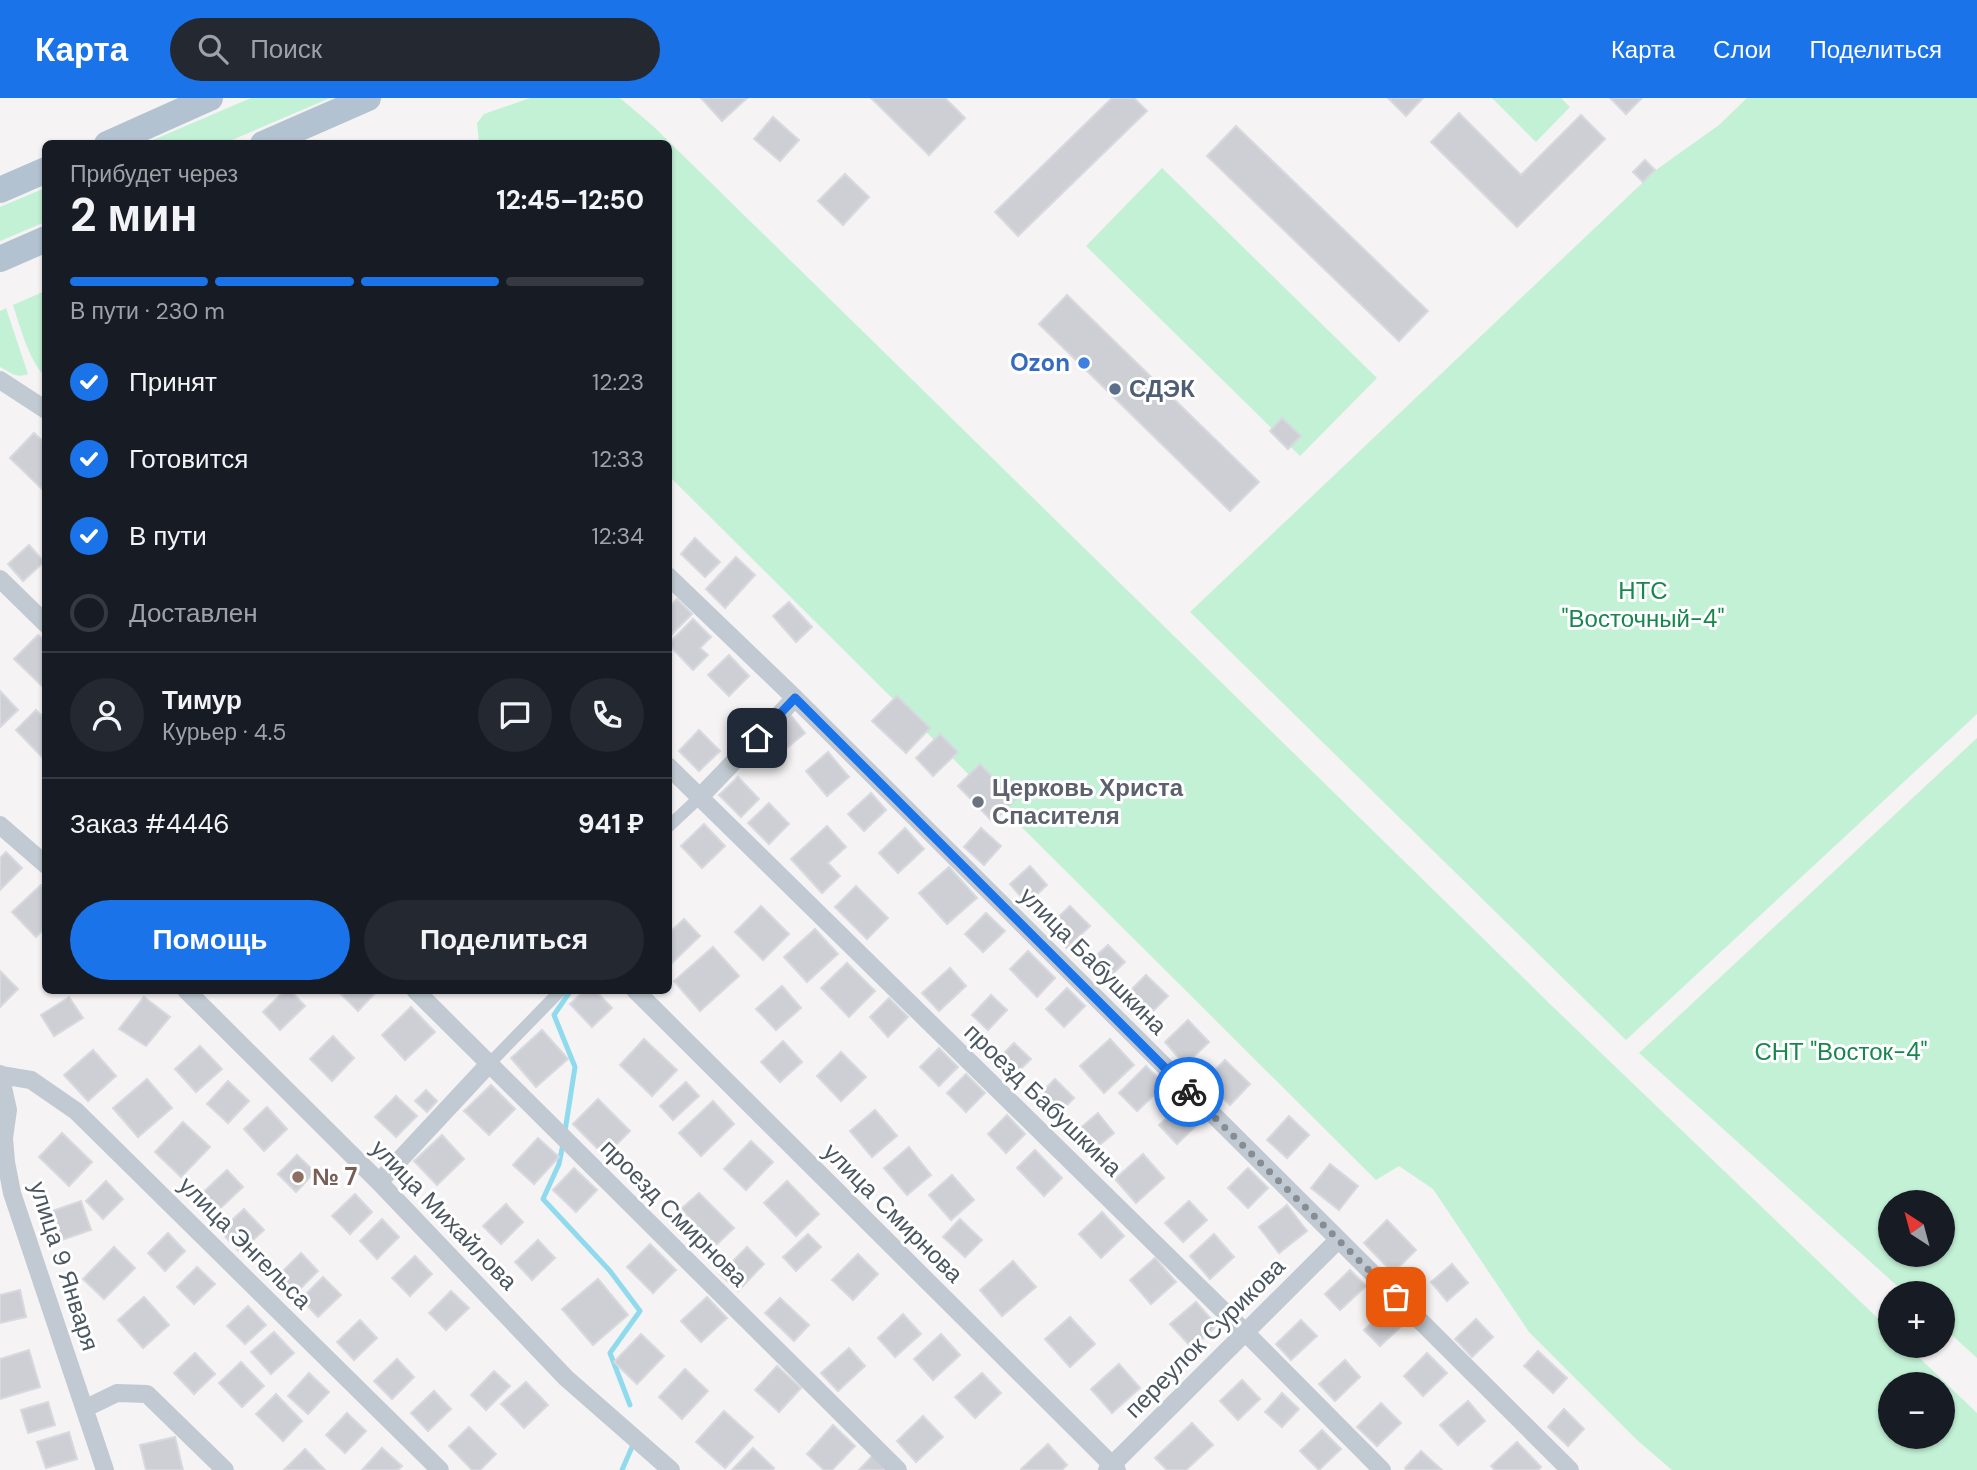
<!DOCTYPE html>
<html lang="ru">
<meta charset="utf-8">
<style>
body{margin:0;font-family:"DM Sans",sans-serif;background:#242831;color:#f1f3f6;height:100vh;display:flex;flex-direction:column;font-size:26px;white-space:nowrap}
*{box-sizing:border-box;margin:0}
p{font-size:23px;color:#9ea1a6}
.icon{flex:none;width:38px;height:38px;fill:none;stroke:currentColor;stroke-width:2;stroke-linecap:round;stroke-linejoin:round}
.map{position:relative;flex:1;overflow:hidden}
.details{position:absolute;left:42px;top:42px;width:630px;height:854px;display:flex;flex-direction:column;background:#171b24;border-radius:10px;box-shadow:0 2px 5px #0004}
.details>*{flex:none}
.needle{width:46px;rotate:324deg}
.controls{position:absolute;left:1878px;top:1092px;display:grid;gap:14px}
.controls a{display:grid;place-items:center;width:77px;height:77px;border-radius:50%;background:#171b24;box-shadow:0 2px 5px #0004;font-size:35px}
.pin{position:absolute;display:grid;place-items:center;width:60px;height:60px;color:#fff;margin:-30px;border-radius:14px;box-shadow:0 4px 10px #0006}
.courier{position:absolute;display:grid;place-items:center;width:70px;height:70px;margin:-35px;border:5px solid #1a73e8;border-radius:50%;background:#fff;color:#222;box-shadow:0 2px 9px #0007}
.overview em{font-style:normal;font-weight:700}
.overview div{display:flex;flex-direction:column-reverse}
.overview{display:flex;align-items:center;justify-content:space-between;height:119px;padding:0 28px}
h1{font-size:46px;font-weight:700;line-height:52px}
.bar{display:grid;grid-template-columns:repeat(4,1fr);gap:10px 7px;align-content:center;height:84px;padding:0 28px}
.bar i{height:9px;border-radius:5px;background:#363941}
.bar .selected{background:#1a73e8}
.bar p{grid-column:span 4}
.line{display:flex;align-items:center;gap:18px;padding:0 28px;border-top:2px solid #363941}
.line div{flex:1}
.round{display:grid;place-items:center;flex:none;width:74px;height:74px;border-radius:37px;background:#242831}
ol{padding:0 28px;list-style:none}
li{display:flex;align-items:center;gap:21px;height:77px}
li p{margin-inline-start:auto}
li .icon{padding:7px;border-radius:50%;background:#1a73e8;color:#fff;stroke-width:4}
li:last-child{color:#9ea1a6}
li i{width:38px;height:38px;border:4px solid #363941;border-radius:50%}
.button{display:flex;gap:14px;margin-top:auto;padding:14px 28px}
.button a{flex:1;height:80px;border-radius:42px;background:#1a73e8;color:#fff;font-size:28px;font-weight:700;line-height:80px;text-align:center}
.button a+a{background:#242831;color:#f1f3f6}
header{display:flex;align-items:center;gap:42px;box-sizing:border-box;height:98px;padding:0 35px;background:#1a73e8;color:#fff}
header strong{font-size:33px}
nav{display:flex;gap:38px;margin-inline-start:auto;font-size:24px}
.search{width:490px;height:63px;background:#242831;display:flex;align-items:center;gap:18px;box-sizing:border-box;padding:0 24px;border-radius:38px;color:#9ea1a6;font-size:26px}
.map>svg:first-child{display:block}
.green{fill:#c3f1d5;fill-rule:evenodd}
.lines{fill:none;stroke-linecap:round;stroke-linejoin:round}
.stream{stroke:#90daee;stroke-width:5}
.building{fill:#cdcfd5;stroke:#d7d9de;stroke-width:2}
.pedestrian{stroke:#c1cad2;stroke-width:12}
.minor{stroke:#c1cad2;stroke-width:18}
.primary{stroke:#b3c2d1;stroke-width:26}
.done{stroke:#868d94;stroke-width:7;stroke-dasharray:0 12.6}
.route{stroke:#1a73e8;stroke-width:9}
.shop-dot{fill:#3f7fe0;stroke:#fff;stroke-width:2.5}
.service-dot{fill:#5c6f8a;stroke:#fff;stroke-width:2.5}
.worship-dot{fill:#6b7280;stroke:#fff;stroke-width:2.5}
.education-dot{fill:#8d6e63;stroke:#fff;stroke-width:2.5}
.labels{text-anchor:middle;stroke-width:6;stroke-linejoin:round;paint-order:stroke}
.shop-label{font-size:24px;font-weight:bold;fill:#366cbe;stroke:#fff;text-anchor:end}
.service-label{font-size:24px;font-weight:bold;fill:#4e5e75;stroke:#fff;text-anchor:start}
.park-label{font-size:24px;fill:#17864f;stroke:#fff}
.worship-label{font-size:24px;font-weight:bold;fill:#5b616d;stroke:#fff;text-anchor:start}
.street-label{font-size:24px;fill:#4a5661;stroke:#fff}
.education-label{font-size:24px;font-weight:bold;fill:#785e54;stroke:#fff;text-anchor:start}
</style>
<header>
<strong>Карта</strong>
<div class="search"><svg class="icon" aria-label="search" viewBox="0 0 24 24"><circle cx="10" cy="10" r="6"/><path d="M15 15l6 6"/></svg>Поиск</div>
<nav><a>Карта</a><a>Слои</a><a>Поделиться</a></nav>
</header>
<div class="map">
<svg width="1977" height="1372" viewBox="0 0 1977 1372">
<rect width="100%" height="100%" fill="#f5f3f3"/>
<path class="green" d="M251 0H330L225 45H146Z
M530 0H620L653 28 1552 908 1890 1232V1248H1907L1977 1315V1372H1672L1637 1342 1529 1234 1433 1091 1399 1068 1376 1082 669 378 668 46 479 45 477 25 484 16ZM1890 1286H1942V1339H1890Z
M1492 0H1561L1570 9 1536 44Z
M1747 0H1977V616L1626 942 1190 514 1656 72 1719 27Z
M1162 70 1377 280 1300 358 1086 148Z
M45 90V124L0 143V109Z
M45 193V279C28 260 21 231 13 207Z
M6 210 28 276C17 281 10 274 0 269V213Z
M1977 640V1260L1943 1229 1942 1195H1905L1639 955ZM1890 1104H1942V1157H1890Z"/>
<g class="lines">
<path class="stream" d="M565 1033 575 969 554 917 571 892
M563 1046 559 1066 543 1101 610 1173 640 1213 610 1255 630 1307
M622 1372 632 1349"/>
</g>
<path class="building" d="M701 0H747L722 23Z
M871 0H945L965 20 929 57Z
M1112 0H1134L1147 13 1018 138 995 114Z
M1388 0H1423L1406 18Z
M1610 0H1642L1626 16Z
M1459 15 1521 77 1581 17 1605 41 1517 129 1431 44Z
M773 19 799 42 780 63 754 41Z
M1236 28 1428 213 1399 243 1207 58Z
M1645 62 1655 72 1643 84 1633 74Z
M845 76 869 99 843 127 818 103Z
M1067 197 1259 384 1230 413 1039 226Z
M1282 320 1301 338 1288 351 1270 333Z
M34 335 46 346 45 394 10 360Z
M695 440 720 464 705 479 681 456Z
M29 447 44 464 23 483 8 466Z
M736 459 755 477 725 510 706 491Z
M677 501 692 516 668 540V510Z
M789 504 812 529 796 544 773 518Z
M693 521 711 539 700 550 708 557 693 572 668 546Z
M38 537 46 544V592L14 561Z
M729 557 749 578 729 598 708 577Z
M0 593 18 612 0 629Z
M897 598 930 630 906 655 872 623Z
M36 612 46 622 45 662 16 632Z
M790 616 805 635 783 653 767 634Z
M699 632 720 653 699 673 679 653Z
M940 636 958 654 933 678 916 660Z
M828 654 849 679 827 698 806 673Z
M980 666 1015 702 993 724 958 688Z
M738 679 759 701 741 719 719 697Z
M871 695 886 712 864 733 848 716Z
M769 705 789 726 769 746 748 725Z
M704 726 725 748 702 770 681 748Z
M827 728 846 749 828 765 840 778 822 795 791 761Z
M905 730 924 751 898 775 879 755Z
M981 730 1001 748 984 767 964 749Z
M6 754 22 770 0 792V760Z
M1030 768 1047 787 1027 806 1010 786Z
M949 769 977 800 947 826 919 795Z
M41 787 46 792V829L36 839 12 814Z
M856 788 888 820 867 841 835 809Z
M761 808 789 836 763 862 735 834Z
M1070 808 1090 828 1067 850 1047 830Z
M986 815 1005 833 983 854 965 836Z
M684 821 700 838 670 867 668 836Z
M815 831 838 856 807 884 784 859Z
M1108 847 1125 864 1104 884 1087 866Z
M713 849 739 878 700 913 674 883Z
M1028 853 1055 880 1037 899 1010 871Z
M847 865 875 893 849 919 821 890Z
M950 870 966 888 939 913 922 895Z
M0 873 18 891 0 909Z
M1146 877 1168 898 1144 922 1122 901Z
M782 888 801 910 776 932 756 911Z
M1067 890 1085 908 1064 929 1046 911Z
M285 892H290L305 908 280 932 263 914Z
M337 892H378L358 913Z
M585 892H595L612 910 592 929 570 906Z
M991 897 1007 912 988 932 972 917Z
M69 899 83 920 54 938 41 917Z
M144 899 170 919 146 948 119 931Z
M889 900 908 919 888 939 870 919Z
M411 909 435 934 405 962 382 937Z
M1188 922 1209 944 1185 967 1165 944Z
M542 932 568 961 536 989 511 960Z
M333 938 354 960 332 983 310 961Z
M644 941 677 972 652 998 620 967Z
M1110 941 1134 967 1104 995 1080 968Z
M783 943 802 964 780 984 761 964Z
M1014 945 1031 961 1011 980 995 964Z
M200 948 222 971 196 994 175 971Z
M939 950 958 969 939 988 920 969Z
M93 952 116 978 88 1003 64 977Z
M841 954 866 979 841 1003 817 978Z
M1225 962 1250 986 1230 1007 1205 982Z
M1146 968 1165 987 1137 1013 1119 995Z
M966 976 985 995 966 1014 947 995Z
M147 981 172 1010 138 1039 113 1010Z
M1055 981 1074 1000 1055 1019 1036 1000Z
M228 983 249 1003 228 1025 207 1006Z
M686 984 699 998 673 1022 660 1008Z
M491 987 515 1011 489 1037 464 1013Z
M426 992 437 1003 427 1014 415 1003Z
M396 998 417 1018 396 1039 375 1019Z
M598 1001 630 1033 605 1058 573 1026Z
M713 1003 734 1026 701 1058 679 1035Z
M1184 1004 1201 1023 1177 1046 1159 1027Z
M267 1009 287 1031 264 1053 244 1031Z
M875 1012 897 1038 872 1059 850 1033Z
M1098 1015 1114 1035 1087 1057 1071 1038Z
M1007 1017 1025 1036 1006 1055 988 1036Z
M1289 1018 1309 1037 1287 1060 1267 1042Z
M183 1024 210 1049 181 1079 155 1054Z
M62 1035 92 1064 69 1088 39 1059Z
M442 1037 464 1061 437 1087 414 1063Z
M538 1040 559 1059 534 1086 513 1067Z
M751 1043 773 1064 746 1092 724 1071Z
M909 1049 931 1077 907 1097 884 1070Z
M1035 1052 1062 1080 1044 1098 1017 1070Z
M1143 1056 1164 1080 1136 1105 1115 1081Z
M297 1057 315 1074 296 1094 278 1076Z
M1330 1066 1358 1088 1339 1112 1311 1090Z
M574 1070 597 1092 576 1114 553 1092Z
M1248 1070 1268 1090 1248 1110 1228 1090Z
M227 1072 243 1089 213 1117 197 1100Z
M952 1077 974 1102 951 1122 929 1097Z
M106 1083 123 1101 103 1121 86 1103Z
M787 1083 819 1116 796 1138 764 1105Z
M699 1095 734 1130 716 1147 681 1111Z
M355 1096 372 1114 350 1136 332 1118Z
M81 1103 91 1132 59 1143 49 1114Z
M1189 1103 1207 1122 1183 1144 1165 1125Z
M506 1106 523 1124 501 1146 483 1128Z
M1287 1107 1307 1133 1279 1155 1259 1129Z
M244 1111 264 1132 240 1154 220 1133Z
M1102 1114 1124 1138 1101 1160 1079 1136Z
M382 1121 399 1139 377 1161 360 1143Z
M960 1121 982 1142 965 1159 943 1139Z
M1387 1122 1416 1152 1393 1175 1364 1145Z
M168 1135 185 1153 165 1173 148 1155Z
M808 1136 821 1149 796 1173 783 1159Z
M1214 1136 1234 1159 1210 1181 1190 1158Z
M538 1142 555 1160 532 1182 515 1164Z
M650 1146 676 1172 653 1195 627 1169Z
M114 1149 135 1170 104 1201 83 1181Z
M747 1149 764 1166 738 1193 720 1176Z
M301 1155 318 1173 296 1195 279 1177Z
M858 1156 878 1176 853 1202 832 1182Z
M415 1158 432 1176 410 1198 392 1180Z
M1155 1160 1176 1184 1151 1206 1130 1182Z
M1013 1163 1036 1189 1002 1218 980 1192Z
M1452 1166 1468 1185 1447 1203 1431 1184Z
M197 1169 215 1186 194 1206 177 1189Z
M1350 1172 1366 1188 1340 1212 1325 1196Z
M323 1179 341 1197 318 1219 301 1201Z
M598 1181 628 1217 593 1247 562 1211Z
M20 1192 26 1219 0 1225V1197Z
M451 1193 469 1210 446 1232 429 1215Z
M144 1199 169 1227 143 1250 118 1222Z
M707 1199 727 1220 701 1244 681 1223Z
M780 1200 809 1227 794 1243 765 1215Z
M1196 1204 1217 1228 1192 1250 1170 1226Z
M248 1208 266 1227 245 1246 227 1228Z
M1390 1208 1405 1225 1380 1248 1364 1232Z
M903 1216 921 1236 895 1259 878 1240Z
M1070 1219 1095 1246 1070 1269 1045 1241Z
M1476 1221 1493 1239 1472 1259 1455 1241Z
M360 1222 377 1240 354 1262 337 1244Z
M1301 1222 1317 1238 1291 1262 1276 1246Z
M274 1234 294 1255 271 1276 251 1254Z
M641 1236 664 1258 637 1286 614 1264Z
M941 1236 960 1257 933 1282 914 1261Z
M849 1250 865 1268 838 1293 821 1275Z
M29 1252 40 1289 0 1301V1261Z
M1538 1253 1567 1280 1553 1295 1524 1268Z
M195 1255 215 1276 194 1296 174 1275Z
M1427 1255 1447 1275 1423 1298 1404 1278Z
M397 1261 414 1279 392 1301 374 1283Z
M1345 1262 1360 1279 1335 1303 1319 1286Z
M241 1264 264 1288 242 1309 219 1285Z
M1119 1266 1140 1290 1112 1315 1091 1291Z
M777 1268 801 1290 779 1314 755 1292Z
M685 1271 708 1293 682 1321 659 1299Z
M494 1273 510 1288 486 1312 471 1297Z
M309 1275 329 1294 308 1316 288 1298Z
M982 1275 1001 1295 975 1320 955 1299Z
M1242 1282 1260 1301 1238 1322 1220 1303Z
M526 1284 548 1307 524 1330 501 1306Z
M434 1293 451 1311 428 1333 411 1315Z
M1282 1295 1299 1311 1282 1329 1265 1314Z
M276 1296 302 1323 283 1343 256 1316Z
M1468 1303 1485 1323 1458 1347 1440 1327Z
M48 1304 55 1327 28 1335 21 1312Z
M1381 1305 1401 1325 1377 1348 1357 1329Z
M1564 1311 1584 1331 1568 1348 1548 1329Z
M724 1313 753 1339 725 1370 696 1344Z
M347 1315 366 1333 345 1355 326 1337Z
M923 1318 943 1339 916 1364 897 1343Z
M1192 1325 1213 1347 1186 1372H1167L1155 1360Z
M833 1327 855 1348 832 1372H824L807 1356Z
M469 1329 496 1356 480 1372H472L449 1348Z
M1322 1332 1341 1351 1319 1372 1300 1353Z
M69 1334 77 1361 46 1370 37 1344Z
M175 1339 183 1372H146L140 1347Z
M1517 1344 1541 1369 1538 1372H1495L1491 1368Z
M1048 1346 1067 1367 1062 1372H1022L1021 1371Z
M382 1350 402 1368 398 1372H362Z
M753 1350 774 1370 772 1372H732Z
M305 1351 325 1372H284Z
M1421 1353 1442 1372H1407L1405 1370Z
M873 1357 890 1372H859Z"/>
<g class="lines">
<path class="pedestrian" d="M668 729 700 699
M489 966 561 892"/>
<path class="minor" d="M0 282 46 312
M668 478 795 600 1570 1372
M0 481 46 526
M668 668 1245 1234 1382 1372
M700 699 795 600
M0 727 46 767
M186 892 379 1084 566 1280 671 1372
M415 892 898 1372
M635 892 1117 1372
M0 976 8 1012 4 1040 6 1064 12 1095 105 1372
M1 977 31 982 76 1013 440 1372
M379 1084 489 966
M86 1310 117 1295 147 1296 225 1372
M1107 1372 1338 1142"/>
<path class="primary" d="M107 46 210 0
M263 46 368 0
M0 92 46 72
M0 161 46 141"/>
</g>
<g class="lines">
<path class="done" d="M1189 994 1396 1199"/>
<path class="route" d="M757 640 795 600 1189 994"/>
</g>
<circle class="shop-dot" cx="1084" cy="265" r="7"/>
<circle class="service-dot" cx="1115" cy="291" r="7"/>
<circle class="worship-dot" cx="978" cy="704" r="7"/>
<circle class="education-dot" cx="298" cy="1079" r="7"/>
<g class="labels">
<g class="shop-label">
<text x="1070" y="273">Ozon</text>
</g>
<g class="service-label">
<text x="1129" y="299">СДЭК</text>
</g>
<g class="park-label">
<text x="1643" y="501">НТС<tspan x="1643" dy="28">"Восточный-4"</tspan></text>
<text x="1841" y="962">СНТ "Восток-4"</text>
</g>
<g class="worship-label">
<text x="992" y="698">Церковь Христа<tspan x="992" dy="28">Спасителя</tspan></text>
</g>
<g class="street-label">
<text transform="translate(1093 863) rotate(45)" y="8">улица Бабушкина</text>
<text transform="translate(1043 1002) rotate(44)" y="8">проезд Бабушкина</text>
<text transform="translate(674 1115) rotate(45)" y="8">проезд Смирнова</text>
<text transform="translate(893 1115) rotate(45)" y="8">улица Смирнова</text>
<text transform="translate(444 1117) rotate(46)" y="8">улица Михайлова</text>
<text transform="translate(245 1145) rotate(45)" y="8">улица Энгельса</text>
<text transform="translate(64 1168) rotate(72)" y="8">улица 9 Января</text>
<text transform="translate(1205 1240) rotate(-45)" y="8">переулок Сурикова</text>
</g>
<g class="education-label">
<text x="312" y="1087">№ 7</text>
</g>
</g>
</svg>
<div class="controls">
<a><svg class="needle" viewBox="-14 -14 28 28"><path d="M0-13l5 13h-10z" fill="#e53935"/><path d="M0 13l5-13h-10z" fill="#9ea1a6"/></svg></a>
<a>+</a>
<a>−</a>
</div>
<div class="pin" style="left:1396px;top:1199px;background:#ea580c"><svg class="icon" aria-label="bag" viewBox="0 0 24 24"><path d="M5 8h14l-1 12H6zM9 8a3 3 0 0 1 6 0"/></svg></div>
<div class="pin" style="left:757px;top:640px;background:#1f2937"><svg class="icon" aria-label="home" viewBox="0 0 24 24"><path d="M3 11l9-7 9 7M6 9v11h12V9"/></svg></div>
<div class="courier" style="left:1189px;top:994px"><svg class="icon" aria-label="bike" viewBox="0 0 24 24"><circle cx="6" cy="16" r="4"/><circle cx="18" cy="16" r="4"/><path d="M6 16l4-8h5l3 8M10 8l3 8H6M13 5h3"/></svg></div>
<section class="details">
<div class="overview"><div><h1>2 мин</h1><p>Прибудет через</p></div><em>12:45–12:50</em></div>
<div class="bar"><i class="selected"></i><i class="selected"></i><i class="selected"></i><i></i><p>В пути · 230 m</p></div>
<ol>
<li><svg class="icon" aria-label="check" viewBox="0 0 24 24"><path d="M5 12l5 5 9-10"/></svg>Принят<p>12:23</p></li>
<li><svg class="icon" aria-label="check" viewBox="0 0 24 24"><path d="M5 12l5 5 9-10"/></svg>Готовится<p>12:33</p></li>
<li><svg class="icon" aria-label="check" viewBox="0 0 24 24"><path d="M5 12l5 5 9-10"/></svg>В пути<p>12:34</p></li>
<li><i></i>Доставлен</li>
</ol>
<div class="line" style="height:126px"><a class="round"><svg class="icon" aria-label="person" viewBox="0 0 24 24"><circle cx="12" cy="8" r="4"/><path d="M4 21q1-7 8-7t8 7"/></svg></a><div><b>Тимур</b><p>Курьер · 4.5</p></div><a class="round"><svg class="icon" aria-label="chat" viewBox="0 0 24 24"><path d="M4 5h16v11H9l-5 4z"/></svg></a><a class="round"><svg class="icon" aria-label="phone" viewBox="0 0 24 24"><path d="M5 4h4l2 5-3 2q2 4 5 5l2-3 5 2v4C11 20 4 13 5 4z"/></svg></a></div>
<div class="line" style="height:91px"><div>Заказ #4446</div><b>941 ₽</b></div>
<div class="button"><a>Помощь</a><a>Поделиться</a></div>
</section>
</div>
